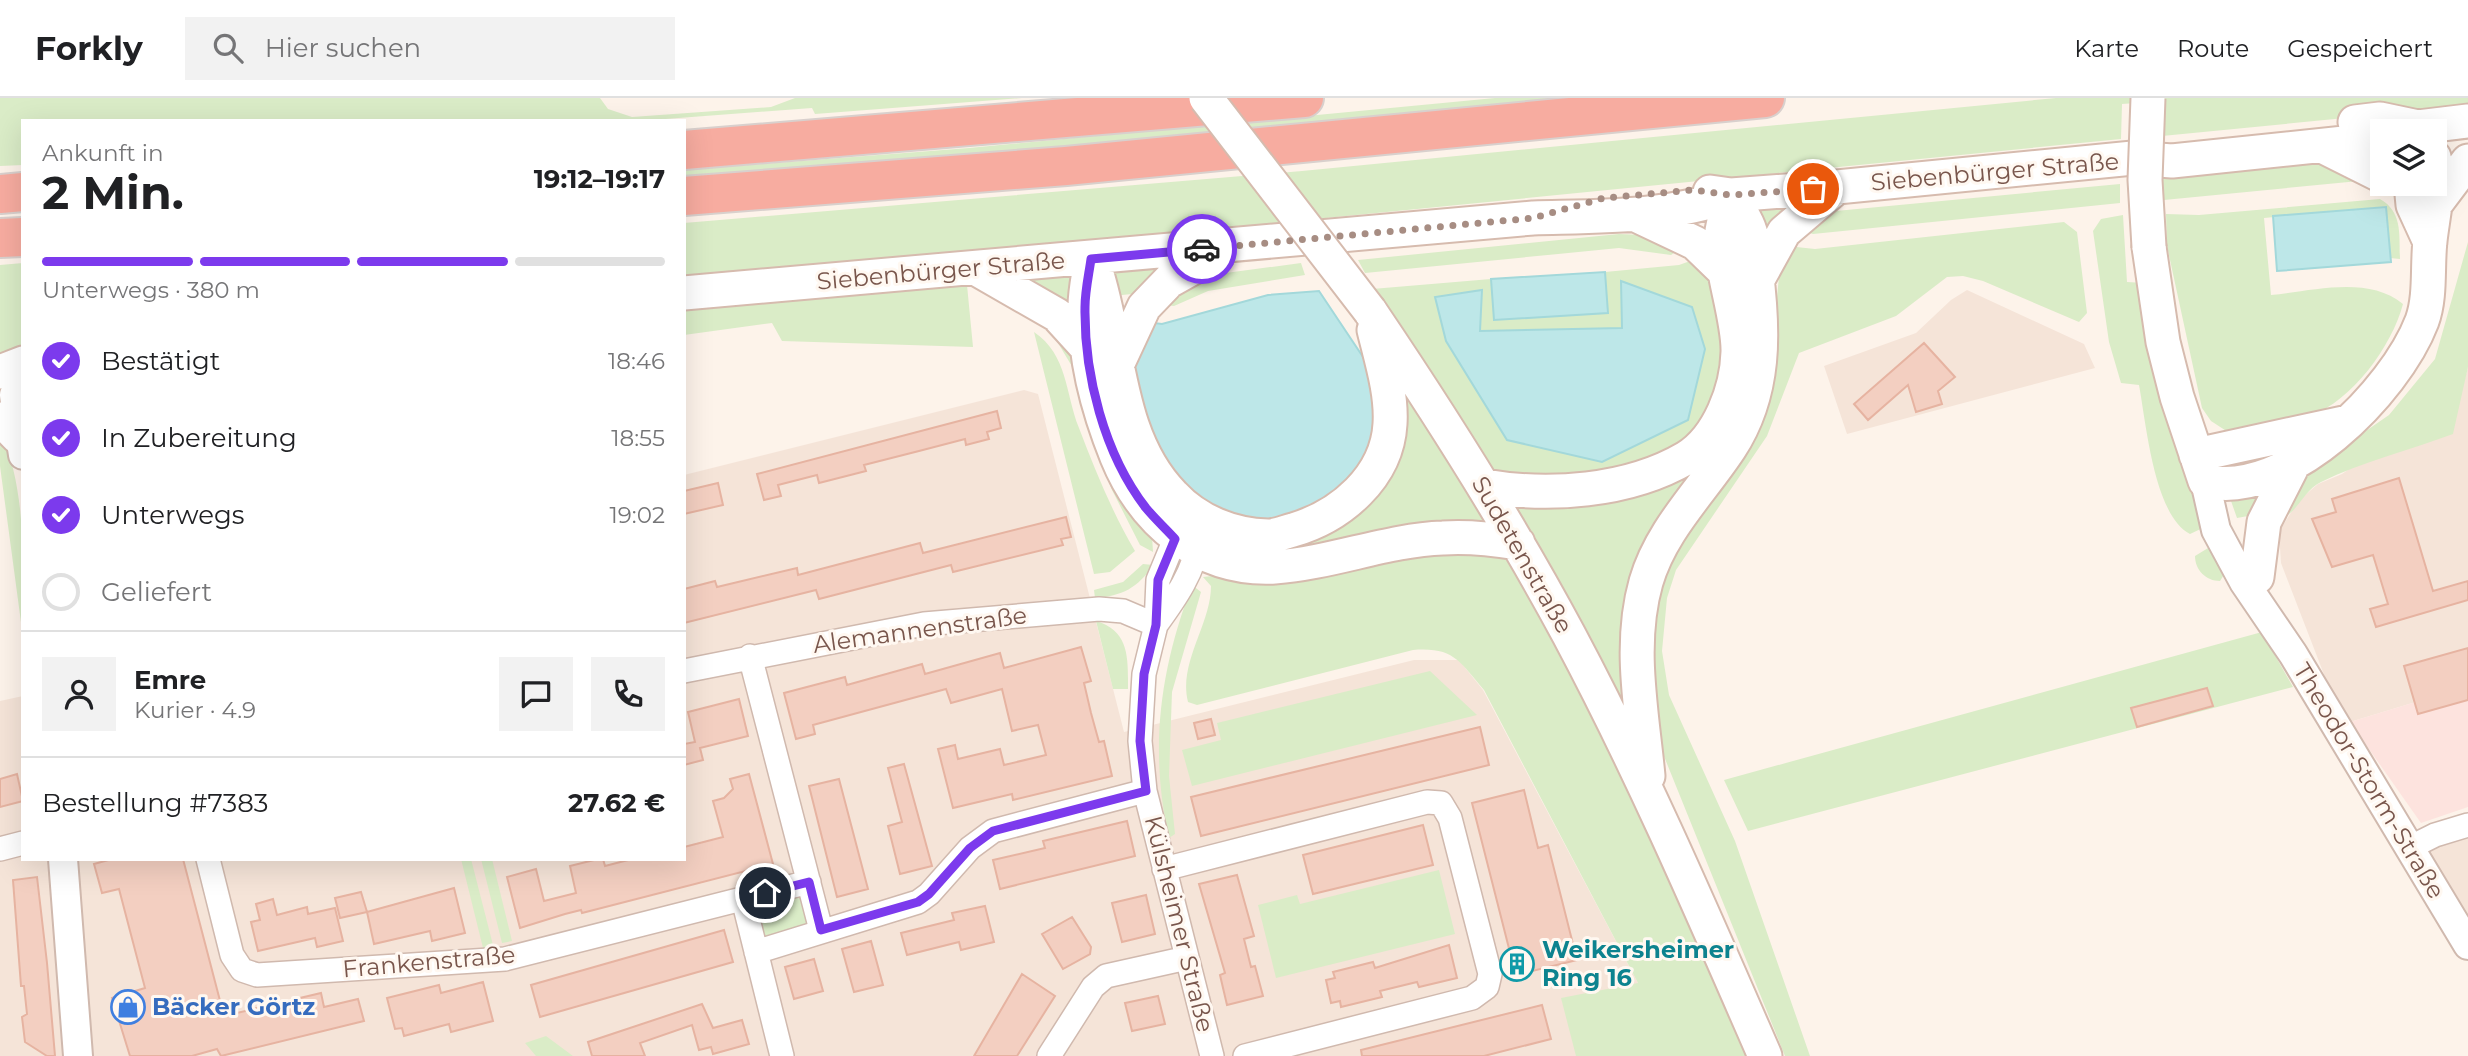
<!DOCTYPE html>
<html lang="de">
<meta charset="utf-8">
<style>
body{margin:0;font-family:Montserrat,sans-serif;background:#f2f2f2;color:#202124;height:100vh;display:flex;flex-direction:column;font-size:26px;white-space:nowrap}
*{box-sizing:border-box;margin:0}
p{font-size:23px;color:#757577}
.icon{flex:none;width:38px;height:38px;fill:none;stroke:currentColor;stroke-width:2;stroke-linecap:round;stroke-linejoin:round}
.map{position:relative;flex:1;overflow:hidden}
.drawer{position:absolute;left:21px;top:21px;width:665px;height:742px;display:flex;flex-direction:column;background:#fff;border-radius:0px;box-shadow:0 7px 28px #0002}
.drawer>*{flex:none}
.controls{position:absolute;left:2370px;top:21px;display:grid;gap:14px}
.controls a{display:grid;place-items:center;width:77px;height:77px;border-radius:0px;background:#fff;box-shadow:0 7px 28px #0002;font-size:35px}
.pin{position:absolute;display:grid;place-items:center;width:60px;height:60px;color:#fff;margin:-30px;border:4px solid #fff;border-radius:50%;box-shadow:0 2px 7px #0007}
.courier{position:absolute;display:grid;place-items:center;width:70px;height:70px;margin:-35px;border:5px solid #7c3aed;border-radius:50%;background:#fff;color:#222;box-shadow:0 2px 9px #0007}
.summary em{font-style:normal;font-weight:700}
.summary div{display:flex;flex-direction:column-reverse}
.summary{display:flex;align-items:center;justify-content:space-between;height:119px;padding:0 21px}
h1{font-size:46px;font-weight:700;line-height:52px}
.bar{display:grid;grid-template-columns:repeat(4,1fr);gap:10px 7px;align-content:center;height:84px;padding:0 21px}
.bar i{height:9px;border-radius:5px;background:#e0e0e0}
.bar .active{background:#7c3aed}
.bar p{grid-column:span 4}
.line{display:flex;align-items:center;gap:18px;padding:0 21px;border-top:2px solid #e0e0e0}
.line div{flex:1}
.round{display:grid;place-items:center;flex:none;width:74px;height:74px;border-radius:0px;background:#f2f2f2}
ol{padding:0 21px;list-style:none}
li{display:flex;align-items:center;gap:21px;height:77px}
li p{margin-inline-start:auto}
li .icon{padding:7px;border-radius:50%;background:#7c3aed;color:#fff;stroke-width:4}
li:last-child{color:#757577}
li i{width:38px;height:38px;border:4px solid #e0e0e0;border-radius:50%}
header{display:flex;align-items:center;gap:42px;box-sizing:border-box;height:98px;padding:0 35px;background:#fff;border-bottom:2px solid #e0e0e0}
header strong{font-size:33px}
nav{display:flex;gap:38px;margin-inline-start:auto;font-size:24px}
.search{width:490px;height:63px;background:#f2f2f2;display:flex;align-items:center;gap:18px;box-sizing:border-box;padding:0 24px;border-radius:0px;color:#757577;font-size:26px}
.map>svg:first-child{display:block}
.residential{fill:#f5e4d8}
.commercial{fill:#fde3de}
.green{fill:#daecc7}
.water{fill:#bde7e8;stroke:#a3d8da;stroke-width:2}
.building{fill:#f3cfc1;stroke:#e6b3a1;stroke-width:2}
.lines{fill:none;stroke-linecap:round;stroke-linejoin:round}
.minor-casing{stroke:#d0b9ae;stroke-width:26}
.tertiary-casing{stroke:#d0b9ae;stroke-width:32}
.secondary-casing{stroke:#d6bbae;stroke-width:37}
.motorway-casing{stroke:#d9d0cd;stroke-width:42}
.minor{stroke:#fff;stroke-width:23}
.tertiary{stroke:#fff;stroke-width:28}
.secondary{stroke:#fff;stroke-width:33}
.motorway{stroke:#f7aca0;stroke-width:38}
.secondary-bridge-casing{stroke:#d6bbae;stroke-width:37;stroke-linecap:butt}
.secondary-bridge{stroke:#fff;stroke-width:33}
.done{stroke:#a78d83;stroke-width:7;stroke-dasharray:0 12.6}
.route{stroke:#7c3aed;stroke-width:9}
.labels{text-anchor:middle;stroke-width:6;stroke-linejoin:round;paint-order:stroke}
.street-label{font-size:24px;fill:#79564c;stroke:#fff8f1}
.culture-label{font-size:24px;font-weight:bold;fill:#0d838f;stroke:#fff8f1;text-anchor:start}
.shop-label{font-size:24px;font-weight:bold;fill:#366cbe;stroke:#fff8f1;text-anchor:start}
</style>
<header>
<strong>Forkly</strong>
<div class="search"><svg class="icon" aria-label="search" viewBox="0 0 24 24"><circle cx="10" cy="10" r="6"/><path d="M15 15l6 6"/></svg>Hier suchen</div>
<nav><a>Karte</a><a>Route</a><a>Gespeichert</a></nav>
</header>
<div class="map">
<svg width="2468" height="958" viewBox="0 0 2468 958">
<rect width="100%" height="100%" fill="#fdf3ea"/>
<path class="residential" d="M1967 192 2084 246 2095 270 1847 336 1824 268 1916 235 1951 202Z
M2468 269V588L2350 624 2330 592 2281 465 2279 434 2298 403 2318 386 2342 376 2461 295Z
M1024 292 1038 296 1124 634 1414 562H1459L1483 592 1638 885 1670 958H0V603L23 598V761H684V377Z
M2468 729V834L2414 744Z"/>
<path class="commercial" d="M2468 588V709L2421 725 2350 624Z"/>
<path class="green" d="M0 0H600L608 11 632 19 771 9 795 0H1022L815 16 812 10 639 23H23V67L0 68Z
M1495 0H1572L1115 45 684 79V72L969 50Z
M2056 0H2468V8L2162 38 2164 3 2122 6 2121 41 964 156 973 249 782 243 772 225 684 237V125L1302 73Z
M2325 65 2359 83 2164 102 2162 79 2290 66Z
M2120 86V105L1813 136 1800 132 1819 117 1836 113Z
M2380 101C2403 114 2399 137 2400 161L2390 160 2386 109 2264 120 2271 197C2313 193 2368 177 2403 206 2392 248 2352 303 2310 318 2285 327 2257 330 2231 336L2211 323 2202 310 2167 148 2166 116 2199 117Z
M1800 108 1760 163 1756 113Z
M2123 117 2127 184 2144 185 2207 428 2190 436C2154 418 2146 324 2139 287L2121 285 2109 244 2093 133 2101 121Z
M2064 124 2077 134 2087 215 2079 224 1983 183 1963 178 1947 179 1896 218 1799 255 1767 338 1676 472 1667 500 1662 553 1669 597 1735 743 1810 958H1785L1655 636 1650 610 1656 480 1769 282 1780 168 1787 148 1815 151Z
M1619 136 1644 137 1680 151 1671 157 1619 150 1365 175 1358 162Z
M2468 144V269L2453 336C2410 352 2362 364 2321 384 2304 392 2297 415 2282 420L2305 375 2389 317 2435 261Z
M1693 162 1707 176 1722 210 1728 274 1698 336 1638 373 1522 384 1485 368 1372 191 1491 181 1494 222 1608 215 1605 174 1679 167Z
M23 165V274L0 294V167Z
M1301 165 1305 177 1208 193 1174 208 1156 206 1211 177Z
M1169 168 1139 200 1132 196 1112 198 1111 174Z
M1071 178 1074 201 1064 203 1024 182Z
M1034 234C1068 257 1065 295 1079 330 1095 372 1112 414 1135 453L1110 474 1094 476Z
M1052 235 1074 256 1152 438 1153 454 1140 447 1112 392 1085 323 1073 270Z
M1405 291 1491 428 1285 459 1282 451 1317 442 1349 421Z
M1743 312 1652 433 1634 632 1507 402 1625 394Z
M0 332C28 394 23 472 23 539L0 368Z
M2266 388 2259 416 2237 420 2231 403Z
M2213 447 2227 472 2220 483C2206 483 2195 472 2195 458Z
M1490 452 1504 460 1522 479 1628 678 1749 958H1576L1561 900 1638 885 1484 592C1459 563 1454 549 1413 552L1197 607 1188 604C1178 565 1211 526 1211 488L1203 479 1385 459Z
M1143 466 1153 467C1138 490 1122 498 1095 500L1094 492 1123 484Z
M1192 487 1201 494 1172 594 1169 678 1175 736 1169 740C1149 651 1160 572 1192 487Z
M1096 523C1130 533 1128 561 1128 591H1113Z
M2262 534 2293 589 1748 733 1724 682Z
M1430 573 1477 617 1192 688 1182 652 1221 642 1217 625Z
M461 761H471L493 847 483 850Z
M481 761H492L512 843 502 845Z
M1439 772 1455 836 1276 880 1258 807 1297 797 1300 806Z
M792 797 802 800 809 826 763 840 755 813 759 807Z
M546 938 573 958H536L525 945Z"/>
<path class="water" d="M2386 109 2391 164 2277 173 2273 118Z
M1605 174 1608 215 1494 222 1491 181Z
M1621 183 1692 209 1705 251 1688 322 1602 364 1507 342 1446 243 1435 199 1482 192 1480 233 1622 230Z
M1319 193 1367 265 1378 300 1374 346 1353 386 1285 422 1244 425 1214 414 1160 367 1132 285 1134 253 1146 224 1162 226 1268 197Z"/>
<path class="building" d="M1924 245 1955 279 1938 293 1942 306 1916 314 1908 287 1868 322 1854 306Z
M997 313 1001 330 987 334 989 341 966 347 965 341 919 353 864 367 866 373 819 385 817 377 778 387 781 398 764 402 757 376Z
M2399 380 2433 493 2468 483V502L2376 529 2370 511 2388 506 2373 457 2332 469 2312 421 2336 414 2332 401Z
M718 385 723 407 684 416V393Z
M1066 419 1071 439 1061 441 1063 447 953 474 951 467 819 501 816 492 684 525V491L715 483 717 489 797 470 798 477 920 445 923 455Z
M1081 549 1091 583 1084 585 1091 615 1099 644 1104 643 1112 678 1013 702 1012 696 953 710 938 651 955 647 958 661 1000 651 1004 667 1046 657 1038 627 1012 633 1002 591 951 605 946 591 813 627 815 636 796 641 784 595 845 579 847 587 922 566 925 576 1000 555 1004 570Z
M2468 550V602L2418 616 2404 568Z
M2207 590 2213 608 2137 629 2131 610Z
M739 601 748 638 700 650 703 662 684 667V646L695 644 688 614Z
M1211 621 1215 637 1198 641 1194 625Z
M1480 629 1489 667 1201 738 1191 699Z
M904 666 932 768 900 776 888 728 902 724 888 670Z
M17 676 23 703 0 709V681Z
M749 676 773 766 582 815 581 812 565 816 520 830 507 779 536 771 544 803 576 795 570 768 598 761H603L605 768 632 761H684V749L723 739 713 703 724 700 733 691 730 681Z
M839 681 868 791 837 799 809 688Z
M1524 692 1538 750 1548 747 1577 862 1524 875 1523 872 1515 874 1472 705Z
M1127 723 1135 758 1000 791 993 762 1045 750 1043 743Z
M1423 727 1433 767 1313 796 1303 757Z
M112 761H183L224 918 321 895 324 909 358 901 364 923 221 958 217 951 192 958H130L112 900 145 890 119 791 102 795 94 766Z
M1237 777 1254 838 1244 841 1251 869 1255 868 1263 898 1227 907 1220 877 1225 875 1199 786Z
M37 779 47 865 55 958H47L25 944 22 919 27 916 24 888H21L13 782Z
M454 790 465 835 432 843 430 833 374 846 367 814Z
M361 794 367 814 340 820 335 800Z
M1146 797 1155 836 1122 844 1112 805Z
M273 801 277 817 307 809 308 816 335 810 343 843 317 849 315 840 258 853 251 824 260 822 256 806Z
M985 808 994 844 961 852 959 844 907 857 901 835 954 822 952 815Z
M1072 819 1091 849 1090 856 1063 871 1042 836Z
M724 832 733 864 540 919 531 887Z
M871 843 883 887 854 894 842 851Z
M1449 847 1457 880 1419 889 1417 884 1380 893 1382 899 1341 909 1340 903 1331 905 1326 882 1335 880 1333 874 1373 864 1375 870Z
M814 861 823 893 794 901 785 869Z
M1022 876 1055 898 1017 958H974Z
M483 884 493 923 451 934 449 926 404 938 402 930 395 931 387 900 439 887 441 895Z
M1158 898 1165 926 1132 933 1125 905Z
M702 906 713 930 742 922 749 946 713 956 711 949 699 952 692 927 640 945 645 958H592L588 944Z
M1542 907 1551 941 1484 958H1362L1361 952Z"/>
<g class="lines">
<g class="minor-casing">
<path id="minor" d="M1188 431 1175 441 1158 482 1156 527 1144 576 1140 643 1145 693 1212 958
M1156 527C1175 501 1195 473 1199 440
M750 558 821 832
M684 573 924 526 1099 511 1123 513 1156 527
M2409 750 2435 737 2468 727
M0 751 23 745
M208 761 232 857 242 872 257 877 505 861 809 784
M1164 771 1427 704 1441 705 1450 720 1490 876 1487 889 1472 900 1245 958
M743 801 782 958
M756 854 918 804 929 796 970 750 993 733 1145 693
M1049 958 1093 889 1106 878 1187 860"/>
</g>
<g class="tertiary-casing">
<path id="tertiary" d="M23 273 14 297 23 357
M2205 383 2216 432 2244 484 2293 556 2468 847
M63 761 78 958"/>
</g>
<g class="secondary-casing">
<path id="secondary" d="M2355 24 2380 21 2418 29
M2405 33 2418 29 2468 23
M2322 48 2382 78
M2411 86 2413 107 2430 144
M1710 94 1731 97 1837 89 2133 60 2172 63 2382 41
M2437 104 2468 63
M1636 117 1695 145 1727 176
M2149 149 2163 244 2177 299 2205 383C2287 403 2395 294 2422 223 2431 198 2427 169 2430 143 2433 115 2441 87 2434 59
M1091 161C1089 176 1085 193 1085 208 1084 259 1098 312 1117 359 1144 425 1201 473 1275 469 1332 465 1387 442 1443 440 1468 438 1493 441 1518 445
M975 170 1057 217 1088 251
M1095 170C1120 244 1115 338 1173 397 1197 423 1232 437 1268 438 1276 438 1285 434 1293 432 1341 418 1387 379 1390 326 1392 295 1381 261 1374 232
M1757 183 1784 134 1837 89
M684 195 1533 120C1600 118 1668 120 1731 97
M1370 213C1441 318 1509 425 1569 537 1642 674 1703 816 1765 958
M1118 265 1144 209 1169 183 1219 155
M0 274 23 265
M0 321 18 339
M2196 357 2343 325
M1484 388C1548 399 1628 394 1686 360 1719 340 1737 291 1738 254 1739 219 1717 164 1722 133 1724 121 1728 109 1731 97
M2257 479 2264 424 2293 367
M1648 678C1642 614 1628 547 1646 484 1661 432 1701 394 1730 350 1766 295 1764 234 1756 171 1754 158 1754 142 1749 130 1744 118 1737 108 1731 97"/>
</g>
<g class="motorway-casing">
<path id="motorway" d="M684 52 1304 0
M0 96 23 94
M684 98 1066 68 1765 0
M0 140 23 139"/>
</g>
<use href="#minor" class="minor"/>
<use href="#tertiary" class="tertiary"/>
<use href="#secondary" class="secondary"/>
<use href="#motorway" class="motorway"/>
<g class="secondary-bridge-casing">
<path id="secondary-bridge" d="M1206 0 1370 213
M2148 0 2145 82 2149 149"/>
</g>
<use href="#secondary-bridge" class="secondary-bridge"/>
</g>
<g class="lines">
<path class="done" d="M1202 151 1533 120 1604 100 1693 92 1731 97 1813 91"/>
<path class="route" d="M765 795 809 784 821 832 918 804 929 796 970 750 993 733 1146 693 1140 643 1144 576 1156 527 1158 482 1175 441C1166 431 1155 421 1146 410 1104 356 1084 276 1085 209 1085 193 1089 176 1091 161L1202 151"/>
</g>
<defs>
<g id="building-ring" transform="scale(1.75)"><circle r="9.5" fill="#fff8f1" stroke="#0f9aa8" stroke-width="1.5"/><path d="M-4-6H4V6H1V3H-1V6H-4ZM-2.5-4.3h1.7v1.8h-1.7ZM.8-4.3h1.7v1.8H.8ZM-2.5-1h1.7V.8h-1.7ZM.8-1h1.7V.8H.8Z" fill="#0f9aa8"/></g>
<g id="shop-ring" transform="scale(1.75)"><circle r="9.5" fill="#fff8f1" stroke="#3f7fe0" stroke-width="1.5"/><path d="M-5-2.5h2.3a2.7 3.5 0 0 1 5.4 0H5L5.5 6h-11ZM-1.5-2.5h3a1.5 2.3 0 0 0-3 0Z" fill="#3f7fe0"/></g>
</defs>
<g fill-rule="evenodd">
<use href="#building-ring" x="1517" y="866"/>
<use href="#shop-ring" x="128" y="909"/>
</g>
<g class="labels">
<g class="street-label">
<text transform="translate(1995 74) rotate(-5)" y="8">Siebenbürger Straße</text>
<text transform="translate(941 173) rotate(-5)" y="8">Siebenbürger Straße</text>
<text transform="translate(1522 457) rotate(60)" y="8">Sudetenstraße</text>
<text transform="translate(920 532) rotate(-8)" y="8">Alemannenstraße</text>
<text transform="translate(2369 683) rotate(59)" y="8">Theodor-Storm-Straße</text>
<text transform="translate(1179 826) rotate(76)" y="8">Külsheimer Straße</text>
<text transform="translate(429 864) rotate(-5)" y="8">Frankenstraße</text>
</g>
<g class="culture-label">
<text x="1542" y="860">Weikersheimer<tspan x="1542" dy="28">Ring 16</tspan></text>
</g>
<g class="shop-label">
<text x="152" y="917">Bäcker Görtz</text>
</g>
</g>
</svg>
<div class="controls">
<a><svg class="icon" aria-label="layers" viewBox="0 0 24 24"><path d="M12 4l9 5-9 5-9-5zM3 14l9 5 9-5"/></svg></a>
</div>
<div class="pin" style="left:1813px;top:91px;background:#ea580c"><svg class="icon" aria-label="bag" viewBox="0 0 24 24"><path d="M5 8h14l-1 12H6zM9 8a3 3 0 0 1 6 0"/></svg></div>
<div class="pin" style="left:765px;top:795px;background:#1f2937"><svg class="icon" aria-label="home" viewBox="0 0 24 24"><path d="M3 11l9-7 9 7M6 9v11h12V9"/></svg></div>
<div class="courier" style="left:1202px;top:151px"><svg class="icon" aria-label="car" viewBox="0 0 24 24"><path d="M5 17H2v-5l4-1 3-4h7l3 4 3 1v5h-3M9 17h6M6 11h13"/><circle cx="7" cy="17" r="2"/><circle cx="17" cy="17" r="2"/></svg></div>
<section class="drawer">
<div class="summary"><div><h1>2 Min.</h1><p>Ankunft in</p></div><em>19:12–19:17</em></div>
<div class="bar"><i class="active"></i><i class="active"></i><i class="active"></i><i></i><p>Unterwegs · 380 m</p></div>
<ol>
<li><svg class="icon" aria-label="check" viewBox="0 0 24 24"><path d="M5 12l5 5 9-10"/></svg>Bestätigt<p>18:46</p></li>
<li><svg class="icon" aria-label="check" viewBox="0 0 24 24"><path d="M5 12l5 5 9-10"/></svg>In Zubereitung<p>18:55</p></li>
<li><svg class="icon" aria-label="check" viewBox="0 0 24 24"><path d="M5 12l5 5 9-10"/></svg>Unterwegs<p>19:02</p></li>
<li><i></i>Geliefert</li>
</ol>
<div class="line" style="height:126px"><a class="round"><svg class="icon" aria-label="person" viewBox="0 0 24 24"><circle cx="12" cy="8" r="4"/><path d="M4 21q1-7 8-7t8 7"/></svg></a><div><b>Emre</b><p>Kurier · 4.9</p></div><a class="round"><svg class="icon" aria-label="chat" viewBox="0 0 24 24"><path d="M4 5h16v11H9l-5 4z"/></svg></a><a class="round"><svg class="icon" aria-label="phone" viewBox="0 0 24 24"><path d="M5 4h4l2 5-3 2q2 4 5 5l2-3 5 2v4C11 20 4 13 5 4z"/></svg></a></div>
<div class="line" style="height:91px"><div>Bestellung #7383</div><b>27.62 €</b></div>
</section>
</div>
